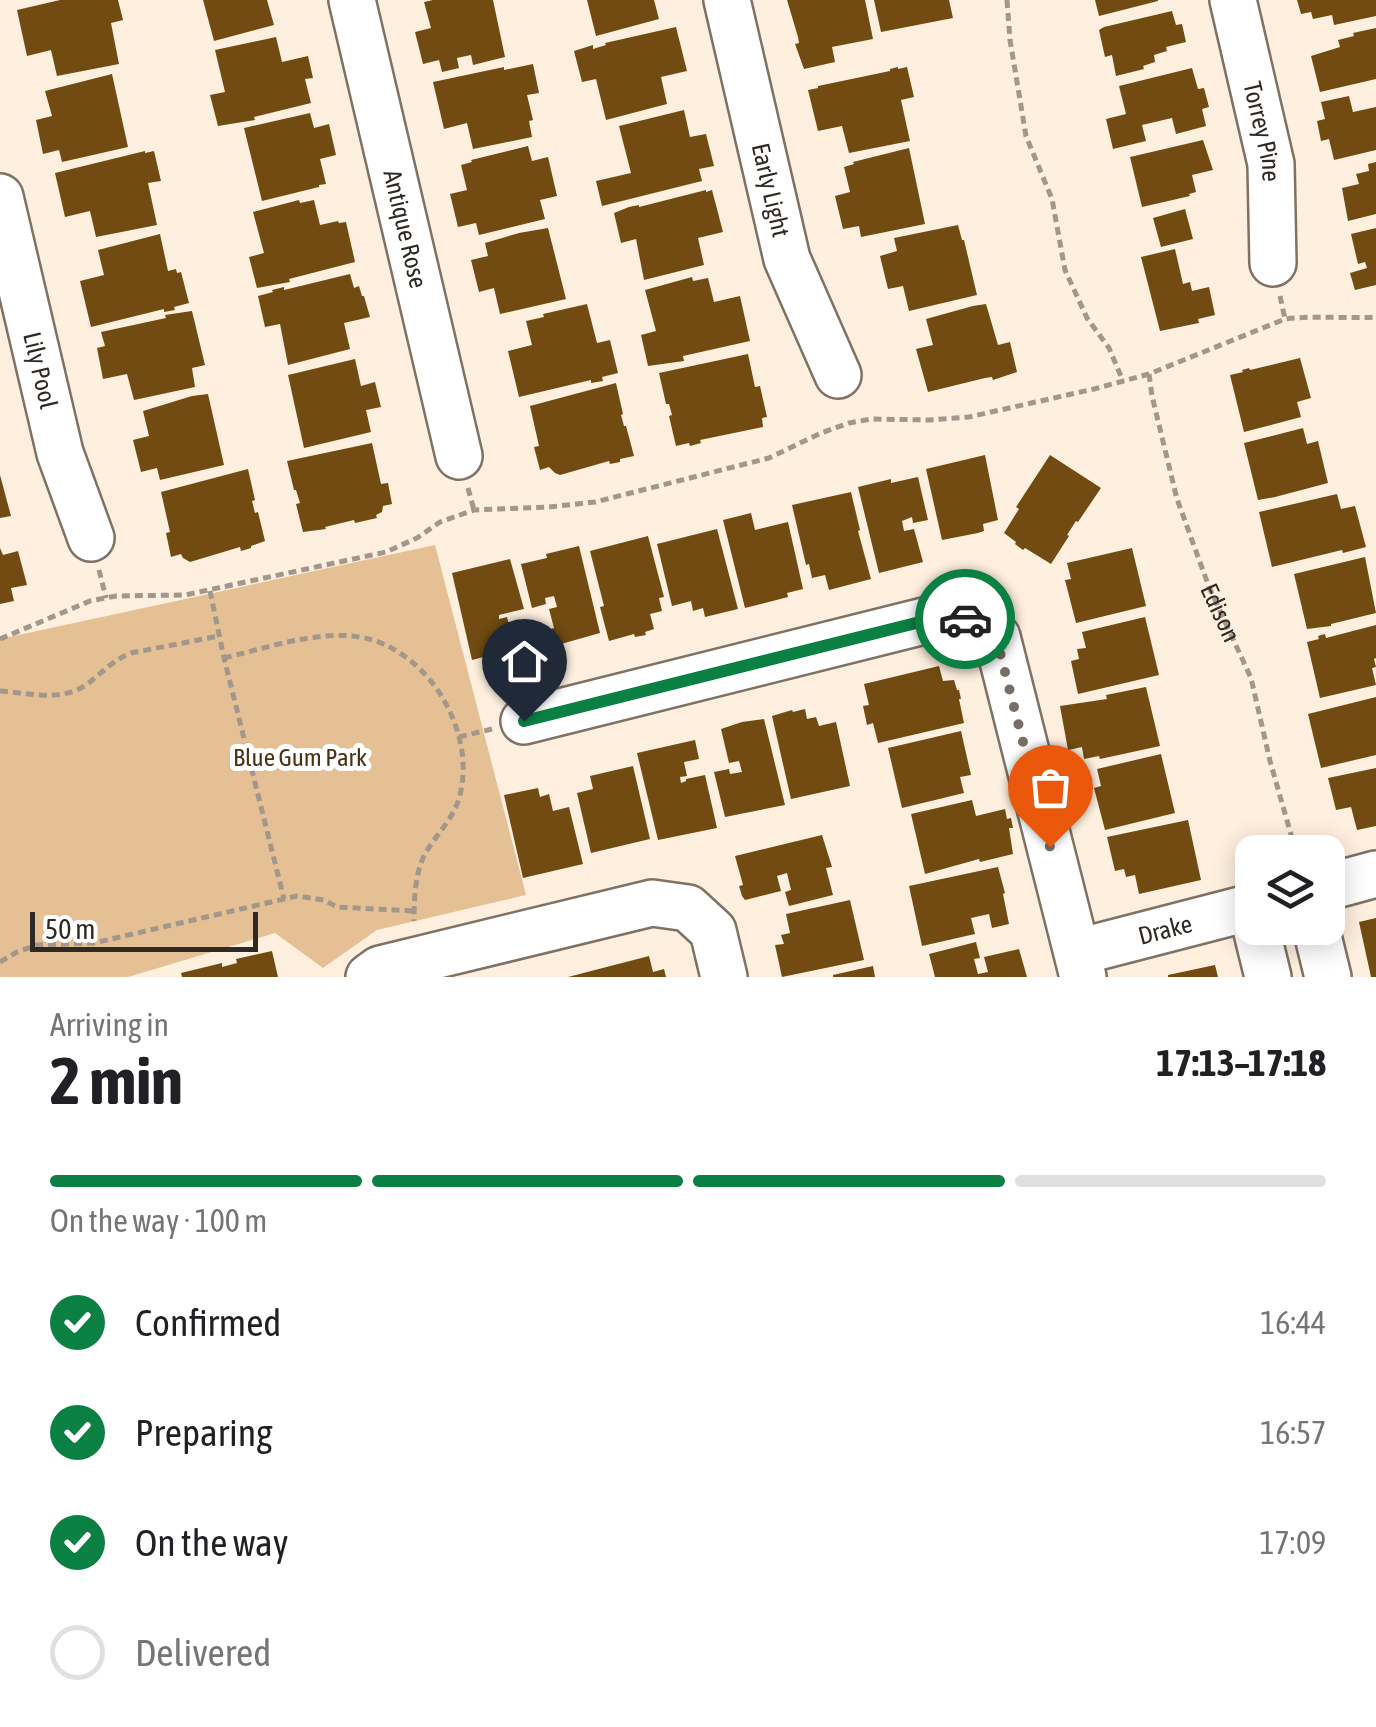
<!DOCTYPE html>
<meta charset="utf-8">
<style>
body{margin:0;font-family:"Asap Condensed",sans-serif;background:#f6f6f6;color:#202124;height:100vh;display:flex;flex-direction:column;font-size:38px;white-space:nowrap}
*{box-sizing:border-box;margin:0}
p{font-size:32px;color:#757577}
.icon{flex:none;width:55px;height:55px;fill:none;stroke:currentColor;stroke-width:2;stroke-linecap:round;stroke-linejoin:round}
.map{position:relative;height:977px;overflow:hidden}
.side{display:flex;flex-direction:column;background:#fff;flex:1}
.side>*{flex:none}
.tools{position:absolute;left:1235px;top:835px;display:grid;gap:20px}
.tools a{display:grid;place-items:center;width:110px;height:110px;border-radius:20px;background:#fff;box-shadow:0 5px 25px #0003;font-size:50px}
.scale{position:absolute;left:30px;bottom:25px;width:228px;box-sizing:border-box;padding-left:10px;border:5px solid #2e2923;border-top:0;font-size:28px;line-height:35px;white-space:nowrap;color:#2e2923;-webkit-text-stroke:8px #fff;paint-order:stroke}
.pin{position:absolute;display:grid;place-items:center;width:85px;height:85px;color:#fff;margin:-102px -42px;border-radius:50% 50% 50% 0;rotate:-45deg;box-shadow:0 0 10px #0007}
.pin .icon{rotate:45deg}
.courier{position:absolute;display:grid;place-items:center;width:100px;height:100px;margin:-50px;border:8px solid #0b8043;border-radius:50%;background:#fff;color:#222;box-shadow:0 2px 12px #0007}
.overview em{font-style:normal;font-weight:700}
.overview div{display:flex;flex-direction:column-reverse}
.overview{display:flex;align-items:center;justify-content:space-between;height:170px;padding:0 50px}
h1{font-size:65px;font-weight:700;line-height:75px}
.bar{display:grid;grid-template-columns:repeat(4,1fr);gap:15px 10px;align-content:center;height:120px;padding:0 50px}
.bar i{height:12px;border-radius:8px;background:#e0e0e0}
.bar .current{background:#0b8043}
.bar p{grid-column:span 4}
ol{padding:0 50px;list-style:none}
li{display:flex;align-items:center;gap:30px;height:110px}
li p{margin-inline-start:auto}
li .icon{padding:10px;border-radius:50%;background:#0b8043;color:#fff;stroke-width:4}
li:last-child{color:#757577}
li i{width:55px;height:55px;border:5px solid #e0e0e0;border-radius:50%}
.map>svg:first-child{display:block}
.green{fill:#e5c094}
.building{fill:#714b11}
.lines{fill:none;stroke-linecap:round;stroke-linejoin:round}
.minor-casing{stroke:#7f7264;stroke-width:50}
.path{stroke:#a1978b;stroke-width:5;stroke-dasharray:8 5;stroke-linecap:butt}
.minor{stroke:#fff;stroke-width:45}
.done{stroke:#776e65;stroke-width:10;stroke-dasharray:0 18}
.route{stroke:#0b8043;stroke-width:12}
.labels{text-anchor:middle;stroke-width:10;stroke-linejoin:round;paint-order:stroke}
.street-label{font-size:25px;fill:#2e2923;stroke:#fff}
.park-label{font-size:25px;fill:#493214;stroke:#fff}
</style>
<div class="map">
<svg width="1376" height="977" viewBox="0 0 1376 977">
<rect width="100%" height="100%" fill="#feefdf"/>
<path class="green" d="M435 545 526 895 377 930 323 968 275 933 128 977H0V639Z"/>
<path class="building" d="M60 0H118L123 20 111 23 119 64 57 76 51 50 27 56 17 10Z
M203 0H267L274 25 214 41Z
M433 0H493L505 57 473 65 471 55 457 58 459 68 442 72 439 60 423 64 415 32 431 28 424 2Z
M587 0H654L659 19 596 36Z
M787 0H865L873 39 832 47 835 62 804 69 795 44 799 43 798 37Z
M874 0H949L953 18 881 32Z
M1095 0H1158V1L1099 16Z
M1297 0H1376V16L1334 25 1332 15 1313 19 1311 12 1301 14Z
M1172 11 1176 25 1182 24 1186 42 1166 47 1167 51 1154 55 1155 62 1143 66 1144 69 1116 76 1112 55 1105 57 1099 30 1104 27Z
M676 27 687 71 661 77 667 104 606 120 596 79 582 82 574 51 593 45V49L606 45 605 43Z
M1376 28V79L1320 92 1311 56 1340 47 1338 40 1354 36 1353 33Z
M276 37 282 62 308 56 313 78 305 79 311 103 254 117 255 120 218 126 210 95 225 92 215 50Z
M533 64 539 93 527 95 533 120 529 121 532 137 473 149 467 123 444 129 433 82 504 67V70Z
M898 67V69L907 67 914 97 901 100 910 141 849 153 842 126 818 131 808 90 818 88V86L890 71V69Z
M1192 68 1198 89 1204 88 1209 107 1202 109 1206 126 1176 134 1172 118 1142 125 1146 141 1113 149 1106 119 1126 114 1119 86Z
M112 74 128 147 62 162 59 150 43 154 36 120 52 116 45 91Z
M1349 96 1353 112 1376 107V150L1334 160 1329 139 1321 141 1317 121 1325 119 1321 102Z
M684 110 690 137 706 134 714 166 699 169 702 181 602 206 596 181 631 173 619 126Z
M310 113 314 128 329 124 336 155 320 159 326 184 319 185V187L262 201 244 128Z
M1203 140 1213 170 1192 175 1196 192 1189 194 1190 196 1142 207 1130 157Z
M528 146 532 161 548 157 557 196 540 200 545 219 479 235 476 223 458 227 450 194 467 190 461 165 472 162 471 160Z
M909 148 925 224 861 237 859 226 843 229 835 196 850 192 844 167 854 164 853 162Z
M145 151V153L154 151 161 181 148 183 157 225 96 237 90 211 65 217 55 173Z
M1376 162V214L1348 221 1342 188 1359 184 1356 174 1369 171 1368 164Z
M706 190V192L712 190 723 232 698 238 704 265 644 280 636 239 621 243 614 213 629 207 639 205V207Z
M299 200 300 203 314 200 320 225 338 221 339 223 346 222 355 262 289 279 290 282 257 288 249 257 264 253 253 212Z
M1185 209 1193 239 1161 247 1153 218Z
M958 225 962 240H964L977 295 909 311 903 286 888 289 880 256 897 251 894 238Z
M548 228 566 299 500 314 494 288 479 292 471 260 488 256 485 243 519 233Z
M1376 228V285L1355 290 1350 273 1367 268 1365 262 1358 264 1351 234Z
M160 234 168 271 176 269 177 273 181 272 189 303 174 307 175 310 164 312V309L91 327 80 281 104 275 98 250Z
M1175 249 1183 284 1190 282 1192 291 1209 287 1215 315 1198 319 1199 323 1160 331 1141 257Z
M350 274 354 288 359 286 362 296H364L370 317 344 323 350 349 288 365 280 324 265 327 258 296 273 292 272 290 284 287V290Z
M692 277 693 281 708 278 714 302 740 296 750 341 683 356 684 361 648 366 641 335 656 331 645 290Z
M587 304 597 343 610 340 618 373 602 377 603 381 591 383V380L519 397 508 351 532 345 526 321 544 317 543 314Z
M986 304 998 345 1010 342 1017 372 993 380 992 377 985 378 928 392 916 349 933 345 926 319 973 306Z
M192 311 205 365 192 368 195 387 134 400 127 374 103 379 97 348 105 346 101 332 166 318 165 315Z
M748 354 755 387 760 386 767 417 762 418 763 427 700 440 701 443 690 446 689 443 676 446 669 416 672 415 669 404H666L659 373Z
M1300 358 1311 398 1297 402 1301 417 1244 432 1230 375 1243 372 1242 370 1249 368 1250 370Z
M355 359 361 386 375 382 381 407 366 410 371 432 304 448 288 375Z
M616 383 623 414 621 415 624 426H626L634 456 620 459V462L610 464 609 461 560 475 555 473 549 467 540 470 534 447 539 446 530 406Z
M208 394 224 465 160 480 157 468 141 472 133 440 149 436 143 411 192 396Z
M1303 428 1307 444 1318 441 1328 483 1275 497 1258 500 1244 443Z
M372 443 381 484 388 483 392 504 383 506 382 512 376 515 377 518 355 523 354 520 325 527 326 529 303 532 296 504 300 503 296 490H294L287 461Z
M985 455 998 520 983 524 984 531 978 533 942 540 926 469Z
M1050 455 1101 488 1078 522 1076 521 1067 535 1069 536 1051 564 1025 548 1023 550 1015 544 1016 542 1004 533 1019 509 1016 507Z
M248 469 255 500 252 501 255 513 258 512 265 541 251 546V548L241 551 240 547 190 562 183 558 181 554 171 557 166 533 170 532 161 492Z
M0 475 11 516 0 518Z
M918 477 928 520 913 523 912 517 902 521 904 531 914 529 923 562 879 573 858 487 891 479V483Z
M851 492 860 530 858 531 871 579 829 590 825 575 812 578 809 564 806 565 792 505Z
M1337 494 1341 509 1355 506 1366 547 1343 553 1342 550 1272 567 1259 512Z
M751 513 755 530 788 522 803 589 787 593 788 597 745 608 723 520Z
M717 529 738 609 705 617 703 608 693 611 691 601 672 606 657 544Z
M648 536 664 597 659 598 662 611 650 614 654 629 645 632 646 635 635 637 634 634 609 641 600 607 604 606 590 551Z
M579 546 600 633 561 644 556 640 554 641 551 629 554 628 549 609 557 607 554 596 545 598 546 604 532 608 521 564 547 558 546 554Z
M0 548 3 555 18 551 27 585 11 588 14 601 0 604Z
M1132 548 1146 606 1076 623 1065 580 1071 579 1067 563Z
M1365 557 1376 613 1331 624V626L1307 629 1294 574Z
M510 559 524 609 499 615V619L507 617 515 649 472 660 452 573Z
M1145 617 1159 675 1078 694 1071 661 1079 659 1077 649 1086 648 1082 632Z
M1376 625V658L1374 659 1376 667 1372 668 1376 685 1320 698 1307 642 1319 639 1318 636 1325 634 1326 638Z
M939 666 943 681 954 680 957 690H959L961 699H959L964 723 878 743 873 723 867 725 863 706 869 705 864 684Z
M1146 687 1160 746 1100 759 1099 756 1084 759 1082 747 1068 750 1060 706 1107 699 1106 695Z
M1376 697V755L1321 768 1308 714Z
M805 709 807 719 816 717 819 726 836 722 850 786 791 799 772 716 792 710 793 712Z
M764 719 785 805 725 817 714 772 729 769 730 774 742 772 739 761 729 763 721 729 742 722Z
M961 731 971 775 960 777 964 793 902 808 888 748Z
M695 740 699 759 684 762 687 776 680 777 681 783 686 781V779L705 775 717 828 658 840 637 753Z
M1161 754 1175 813 1105 830 1094 788 1101 786 1097 769Z
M633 766 650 839 591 853 577 793 593 789 590 776Z
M1376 768V826L1357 830 1351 807 1336 810 1328 778Z
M538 788 540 797 549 794 553 811 569 807 583 864 523 878 504 795Z
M972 800 976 816 1005 809 1007 819 1011 818 1013 828H1009L1013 854 980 862 979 859 925 874 911 814Z
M1188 820 1201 880 1139 894 1135 875 1126 877 1124 869 1115 871 1107 837Z
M822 835 832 867 826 868 833 895 789 906 785 892 791 890 787 873 777 876 781 891 745 900 742 896 739 886 743 885 735 856Z
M998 867 1005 893 1003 894 1009 924 992 928 989 914 971 918 975 934 922 946 909 886Z
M850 900 864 960 782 977 775 945 784 944 781 935 790 933 786 914Z
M1376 918V977H1371L1359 922Z
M976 942 980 958 974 959 978 974 988 972 984 957 1019 949 1027 977H935L929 954Z
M272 951 278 977H182L181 973 222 963V967L237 963 236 959Z
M649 956 653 972 664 969 666 977H568Z
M1215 965 1218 977H1168V975Z
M873 966 875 977H833V975Z"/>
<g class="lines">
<g class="minor-casing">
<g id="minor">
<path id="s2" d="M352 0 459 456"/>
<path id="s3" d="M727 0 787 259 838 375"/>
<path id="s4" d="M1233 0 1271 164 1273 263"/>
<path id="s5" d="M0 197 60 453 91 538"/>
<path d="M524 721 956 613 997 637 1083 977"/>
<path d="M1328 887 1376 874"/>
<path d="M1256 928 1268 977"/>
<path d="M1316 928 1328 977"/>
<path id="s6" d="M1078 952 1252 907"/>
<path d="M369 977 380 969 652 903 688 908 713 931 724 977"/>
</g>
</g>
<g class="path">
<path d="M1007 0 1010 40 1026 136 1052 199 1065 270 1087 318 1109 348 1123 381"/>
<path d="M1280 296 1285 319"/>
<path id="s1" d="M1149 374 1152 396 1177 499 1209 587 1251 678 1270 761 1296 852"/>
<path d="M468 488 474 510"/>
<path d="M99 570 106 598"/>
<path d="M210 591 224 658 284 899"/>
<path d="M0 639 90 601 116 596 185 595 386 552 417 538 440 522 474 510 549 507 595 502 769 458 821 433 849 423 871 419 930 420 969 417 1094 389 1149 374 1285 319C1316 315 1346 319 1376 317"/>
<path d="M224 658C262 649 312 632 352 636 423 642 477 727 460 795 454 819 437 833 425 854 415 873 414 899 414 921"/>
<path d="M0 691C29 693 60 702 86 685 102 673 113 660 131 653L219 636"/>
<path d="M459 737 492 729"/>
<path d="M0 962 17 952 37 945 94 943 297 896 324 900 337 907 414 911"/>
</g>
<use href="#minor" class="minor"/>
</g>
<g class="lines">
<path class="done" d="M965 619 996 637 1050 847"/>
<path class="route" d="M524 721 956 613 965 619"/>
</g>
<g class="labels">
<g class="street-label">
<text dy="9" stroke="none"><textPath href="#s4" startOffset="135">Torrey Pine</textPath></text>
<text dy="9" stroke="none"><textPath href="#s3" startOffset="195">Early Light</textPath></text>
<text dy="9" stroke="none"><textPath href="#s2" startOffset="235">Antique Rose</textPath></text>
<text dy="9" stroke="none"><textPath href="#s5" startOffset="178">Lily Pool</textPath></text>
<text dy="9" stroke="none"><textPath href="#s1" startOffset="250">Edison</textPath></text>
<text dy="9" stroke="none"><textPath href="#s6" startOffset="90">Drake</textPath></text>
</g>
<g class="park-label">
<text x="300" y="766">Blue Gum Park</text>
</g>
</g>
</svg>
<div class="tools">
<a><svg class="icon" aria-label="layers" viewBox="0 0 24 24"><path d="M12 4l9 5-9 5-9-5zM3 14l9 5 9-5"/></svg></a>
</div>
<div class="scale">50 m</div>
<div class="pin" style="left:1050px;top:847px;background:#ea580c"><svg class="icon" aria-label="bag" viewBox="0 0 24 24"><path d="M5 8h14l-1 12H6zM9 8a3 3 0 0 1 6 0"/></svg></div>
<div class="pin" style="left:524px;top:721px;background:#1f2937"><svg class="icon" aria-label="home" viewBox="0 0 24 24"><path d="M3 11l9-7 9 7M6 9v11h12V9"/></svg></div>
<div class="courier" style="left:965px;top:619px"><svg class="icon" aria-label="car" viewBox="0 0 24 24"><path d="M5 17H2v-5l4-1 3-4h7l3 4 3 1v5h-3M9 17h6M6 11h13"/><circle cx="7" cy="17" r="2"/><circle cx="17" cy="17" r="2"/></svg></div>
</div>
<section class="side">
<div class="overview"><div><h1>2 min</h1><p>Arriving in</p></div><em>17:13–17:18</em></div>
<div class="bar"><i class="current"></i><i class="current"></i><i class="current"></i><i></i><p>On the way · 100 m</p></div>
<ol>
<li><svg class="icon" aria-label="check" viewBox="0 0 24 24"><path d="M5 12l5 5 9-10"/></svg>Confirmed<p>16:44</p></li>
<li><svg class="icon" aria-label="check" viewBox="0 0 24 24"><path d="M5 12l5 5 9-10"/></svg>Preparing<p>16:57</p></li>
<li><svg class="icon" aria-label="check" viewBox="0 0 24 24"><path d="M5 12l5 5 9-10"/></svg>On the way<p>17:09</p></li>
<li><i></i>Delivered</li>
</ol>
</section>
